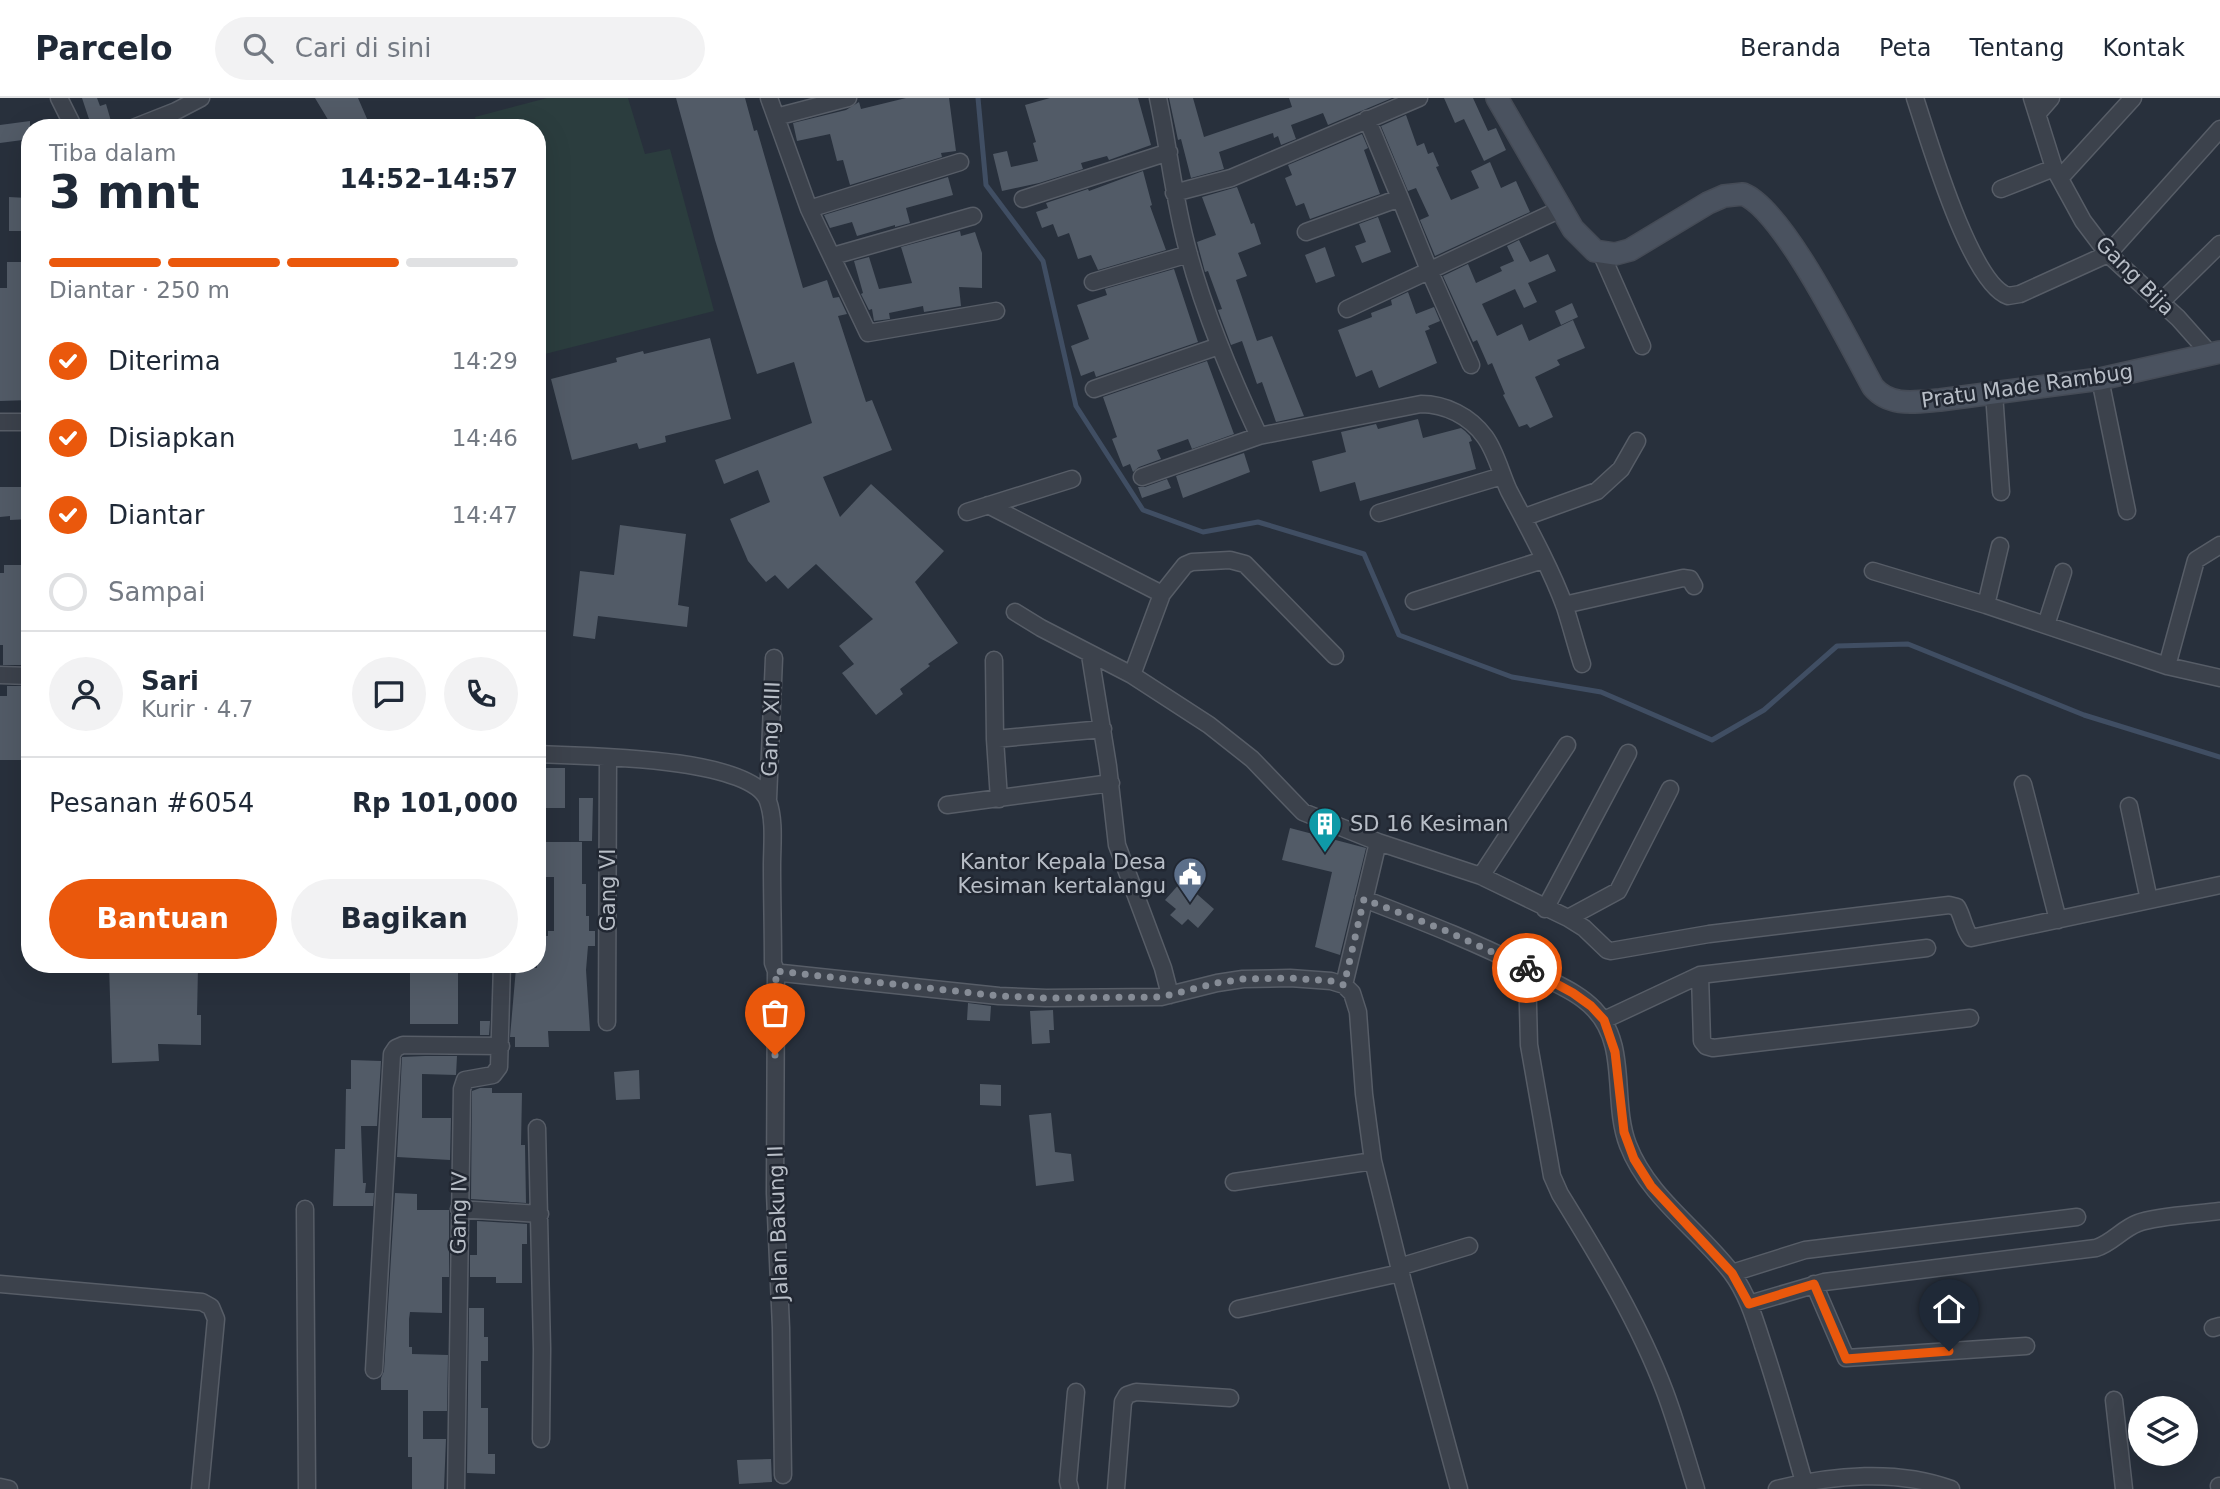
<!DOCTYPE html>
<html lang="id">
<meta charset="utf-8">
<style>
body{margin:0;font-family:"DejaVu Sans",sans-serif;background:#f2f2f3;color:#1f2937;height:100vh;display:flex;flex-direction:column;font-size:26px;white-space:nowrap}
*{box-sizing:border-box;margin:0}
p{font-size:23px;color:#747a83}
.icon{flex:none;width:38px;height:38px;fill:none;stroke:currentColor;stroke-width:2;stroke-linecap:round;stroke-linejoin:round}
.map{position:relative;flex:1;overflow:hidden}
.sheet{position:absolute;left:21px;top:21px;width:525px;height:854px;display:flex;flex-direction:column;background:#fff;border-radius:28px;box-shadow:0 7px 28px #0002}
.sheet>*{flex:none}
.tools{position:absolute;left:2128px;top:1298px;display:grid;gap:14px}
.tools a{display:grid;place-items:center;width:70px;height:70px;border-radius:50%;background:#fff;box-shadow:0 7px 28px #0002;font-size:35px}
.pin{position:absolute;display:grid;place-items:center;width:60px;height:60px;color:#fff;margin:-72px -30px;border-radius:50% 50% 50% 0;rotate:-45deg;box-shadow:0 0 7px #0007}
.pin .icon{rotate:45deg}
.courier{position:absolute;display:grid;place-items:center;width:70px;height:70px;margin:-35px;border:5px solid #ea580c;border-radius:50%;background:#fff;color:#222;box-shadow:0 2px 9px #0007}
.head em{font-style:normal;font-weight:800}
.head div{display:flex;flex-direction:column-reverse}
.head{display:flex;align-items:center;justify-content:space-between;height:119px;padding:0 28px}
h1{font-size:46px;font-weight:800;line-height:52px}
.bar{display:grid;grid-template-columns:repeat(4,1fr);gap:10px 7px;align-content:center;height:84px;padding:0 28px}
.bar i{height:9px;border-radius:5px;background:#e0e1e3}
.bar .active{background:#ea580c}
.bar p{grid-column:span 4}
.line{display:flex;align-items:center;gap:18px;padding:0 28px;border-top:2px solid #e0e1e3}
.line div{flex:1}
.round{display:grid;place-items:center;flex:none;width:74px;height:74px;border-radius:37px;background:#f2f2f3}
ol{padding:0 28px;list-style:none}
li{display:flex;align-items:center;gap:21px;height:77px}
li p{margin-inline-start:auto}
li .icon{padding:7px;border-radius:50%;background:#ea580c;color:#fff;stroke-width:4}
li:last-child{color:#747a83}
li i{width:38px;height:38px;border:4px solid #e0e1e3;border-radius:50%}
.cta{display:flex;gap:14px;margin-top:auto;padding:14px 28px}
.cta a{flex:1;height:80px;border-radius:42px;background:#ea580c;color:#fff;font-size:28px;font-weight:800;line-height:80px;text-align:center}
.cta a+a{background:#f2f2f3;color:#1f2937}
header{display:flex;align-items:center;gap:42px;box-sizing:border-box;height:98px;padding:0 35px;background:#fff;border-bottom:2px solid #e0e1e3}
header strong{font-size:33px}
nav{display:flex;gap:38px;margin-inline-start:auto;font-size:24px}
.search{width:490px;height:63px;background:#f2f2f3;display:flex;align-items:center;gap:18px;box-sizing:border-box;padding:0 24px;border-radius:38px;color:#747a83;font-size:26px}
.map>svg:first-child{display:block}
.green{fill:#2b3d3e}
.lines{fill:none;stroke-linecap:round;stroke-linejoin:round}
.stream{stroke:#404e63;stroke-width:5}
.building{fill:#525b67}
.street-casing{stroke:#575d67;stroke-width:19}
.secondary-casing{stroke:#454b56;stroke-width:24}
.street{stroke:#3c424c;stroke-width:16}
.secondary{stroke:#4a525f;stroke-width:21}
.done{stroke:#868c96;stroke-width:7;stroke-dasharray:0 12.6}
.route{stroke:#ea580c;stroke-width:9}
.labels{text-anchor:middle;stroke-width:5;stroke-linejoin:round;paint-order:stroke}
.street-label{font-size:21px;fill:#b8bec7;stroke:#212732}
.poi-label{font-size:21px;fill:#b8bec7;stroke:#212732;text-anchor:start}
</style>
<header>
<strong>Parcelo</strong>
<div class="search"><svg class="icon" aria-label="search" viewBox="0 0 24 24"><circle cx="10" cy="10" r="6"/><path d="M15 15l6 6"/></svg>Cari di sini</div>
<nav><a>Beranda</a><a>Peta</a><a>Tentang</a><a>Kontak</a></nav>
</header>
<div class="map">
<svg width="2220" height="1391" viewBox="0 0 2220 1391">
<rect width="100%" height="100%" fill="#28303c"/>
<path class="green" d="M547 0H628L645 56 670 51 714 213 541 257 537 251V30H477L475 19Z"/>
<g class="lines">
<path class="stream" d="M978 0 986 87 1043 163 1076 308 1143 412 1203 434 1258 424 1364 456 1399 537 1512 579 1601 594 1712 642 1764 612 1837 548 1908 546 2084 617 2220 659"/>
</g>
<path class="building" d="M82 0H97L100 8 106 6 113 30H92Z
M315 0H358L371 30H333Z
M676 0H745L754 33 757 32 803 190 827 182 833 200 839 199 847 216 838 218 866 304 872 302 892 352 823 379 840 419 871 386 944 453 915 484 958 545 928 566 930 568 900 591 903 596 876 617 842 575 854 566 839 548 873 521 816 466 788 491 775 477 766 484 748 463 730 421 770 404 758 372 724 386 715 362 812 325 794 264 757 276 715 142Z
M906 0H949L956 53 941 55 942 59 850 87 843 62 837 63 830 36 797 43 793 25 846 12 859 4 861 11Z
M1050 0H1138L1151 47 1109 62 1107 58 1081 65 1083 71 1039 85 1002 93 993 56 1007 53 1011 69 1038 63 1033 45 1036 44 1025 7Z
M1169 0H1193L1204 39 1292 9 1289 0H1392L1328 27 1323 15 1291 27 1296 41 1281 47 1278 38 1274 40 1273 35 1219 54 1224 71 1191 80 1181 41 1178 42Z
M1444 0H1473L1488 33 1496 30 1506 52 1484 63 1464 21 1455 25Z
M1406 17 1417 48 1424 45 1428 56 1433 54 1439 68 1436 69 1451 102 1479 90 1471 73 1490 64 1501 90 1516 83 1530 114 1435 158 1420 122 1429 118 1416 90 1408 93 1381 28Z
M30 23V41L0 45V27Z
M1362 36 1368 50 1364 52 1380 96 1310 121 1304 105 1296 108 1285 80 1292 77 1288 67Z
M1143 73 1152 107 1150 108 1166 152 1098 172 1091 157 1078 161 1069 135 1058 139 1053 126 1042 130 1036 114 1048 110 1046 105 1088 91 1089 93Z
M948 79 953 97 906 110 910 125 895 129V127L857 138 852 124 830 130 824 117Z
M1237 89 1251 126 1254 125 1261 146 1238 155 1247 178 1236 182 1257 243 1272 238 1304 318 1276 324 1262 284 1257 286 1242 243 1231 247 1218 212 1222 211 1208 173 1205 174 1197 144 1216 137 1202 99Z
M9 99 27 100V133H9Z
M1378 119 1391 154 1362 165 1355 148 1366 144 1359 126Z
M960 133 961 138 975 134 982 155V190L959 189 961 208 924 214 923 208 889 215 890 221 874 223 872 211 869 212 861 196 863 195 854 163 869 159 879 191 912 185 901 149Z
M1519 142 1530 164 1548 156 1556 173 1528 185 1537 204 1524 210 1515 191 1482 206 1497 238 1522 226 1529 243 1573 222 1585 250 1557 262 1560 267 1535 279 1553 319 1530 330 1527 326 1519 329 1503 297 1505 296 1492 265 1488 267 1477 242 1473 244 1443 178 1468 166 1476 185 1502 173 1500 169 1514 163 1507 148Z
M1325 149 1335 178 1316 185 1305 157Z
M7 164H24V195H30V302L0 303V190H7Z
M1174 171 1198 244 1096 279 1094 273 1081 278 1071 248 1089 241 1077 207 1107 197 1105 191Z
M1408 194 1416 216 1434 209 1440 223 1428 228 1430 231 1425 233 1437 265 1379 290 1372 272 1356 279 1338 232 1372 219 1371 215 1392 207 1391 202Z
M1572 205 1578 219 1561 227 1555 213Z
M710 240 731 321 665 338 666 344 639 351 637 345 572 362 551 281 617 264 616 260 643 253 644 256Z
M1207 263 1234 336 1192 351 1188 341 1157 352 1161 361 1139 369 1133 374 1130 366 1123 369 1112 341 1117 339 1103 299Z
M1418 321 1423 340 1461 330 1465 333 1470 338 1472 343 1469 344 1476 371 1360 403 1355 384 1320 394 1312 363 1346 354 1341 334 1376 326 1378 331Z
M1244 355 1250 374 1183 400 1176 378Z
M1167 381 1171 390 1142 400 1138 389H1145Z
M0 389H30V421L10 422V418L0 419Z
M620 427 686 436 678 507 689 509 687 529 598 518 595 541 573 538 580 473 614 477Z
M4 467H30V567H3V547H0V475H4Z
M7 588H28V598H30V662H0V598H7Z
M546 670H565V710H537V672H546Z
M579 700H593L592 743H579Z
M1290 730 1366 750 1340 857 1315 849 1332 774 1282 762Z
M537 744H582V786H586V818H589V833H595V848H588L586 872 590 933H548L549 949H515V939H510L516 870H537V838H548V833H554V779H537Z
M1182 783 1214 811 1198 830 1188 821 1182 827 1170 817 1176 811 1165 802Z
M109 866H156V870H198L197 917H201V947L158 946 159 963 112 965Z
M410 866H458V926H410Z
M968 905 991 908 990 923 967 922Z
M1053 912 1054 932H1049L1050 945 1032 946 1030 913Z
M480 923H490L489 937H480Z
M425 958H457L456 977 422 976V1020H451L450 1062 397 1059 402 959Z
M351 962 381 963 377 1028H361L363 1085H366L365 1095H374L373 1108H333L335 1051H345L346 991H351Z
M639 972 640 1001 616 1002 614 974Z
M980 986 1001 987V1008L980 1007Z
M492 990V995H522L521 1047H525L526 1105 471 1101 472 993 480 990Z
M1051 1015 1055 1054 1071 1056 1074 1083 1036 1088 1029 1017Z
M395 1095 417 1096V1112H449V1179H442V1215L410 1214 409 1221V1249H412V1256L448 1257 447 1313H423V1341H446L444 1391H412V1359H408V1292H381V1280L384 1273Z
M477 1123 527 1126V1146H522V1185H496V1179H470V1157H477Z
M469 1210H484V1239H488V1263H481V1310H488V1356H495V1376L467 1375Z
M771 1361 772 1384 739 1386 737 1362Z"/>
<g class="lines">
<g class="street-casing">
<path id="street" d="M59 0 74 30
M769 0 809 111 868 235 996 213
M1158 0C1169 51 1174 103 1188 153 1205 217 1231 278 1259 338L1421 306C1445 306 1470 318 1485 339 1496 354 1501 376 1509 393 1528 429 1551 471 1565 509 1571 528 1576 547 1582 566
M1915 0C1928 39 1970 185 2008 198L2020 196 2108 156 2220 31
M2032 0 2054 70 2083 123 2108 156 2178 220 2211 257
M2038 15 2051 0
M776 19 848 0
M133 30 176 13 201 0
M2060 80 2133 0
M2001 91 2054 70
M1174 95 1231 80 1419 0
M1400 100 1429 172 1471 267
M1023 101 1169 54
M809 111 960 64
M1306 134 1400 100 1367 21
M1601 155 1642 248
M833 158 973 118
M1093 184 1189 156
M2161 204 2220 146
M1347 211 1561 111
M2100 281 2127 413
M1094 291 1219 248
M1994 295 2001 394
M0 324H30
M1142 379 1259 338
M988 407 1162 496
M967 414 1072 381
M1379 415 1502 378
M1525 419 1597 393 1621 371 1637 343
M1873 473 1986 507 2167 568 2220 580
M1414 503 1543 462
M1564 507 1683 480 1690 481 1694 488
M1986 507 2000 448
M1015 514 1041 530 1132 577 1209 627 1252 661 1303 714 1378 744
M2046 527 2063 474
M1090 557 1108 668 1117 747 1163 870 1170 897
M994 562 995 641 999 701
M2167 568 2196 462 2220 447
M0 577 30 578
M1132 577 1162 496 1185 467 1192 464 1230 462 1245 466 1335 558
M995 641 1103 631
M537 656C580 658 752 658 768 703 775 723 772 747 772 768 772 800 773 832 773 865L776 873 782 875 999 898 1046 900 1161 899 1217 885 1243 881 1290 880 1331 883 1344 887 1352 895 1358 914 1364 996 1373 1063 1403 1184 1459 1391
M2023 686 2058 822
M768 701 774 560
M947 707 1111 685
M2129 708 2149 802
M1481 778 1567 647
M1364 801C1424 824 1483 847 1540 877 1558 887 1579 895 1594 911 1629 947 1611 1003 1628 1047 1648 1099 1698 1131 1731 1174 1747 1195 1755 1222 1763 1247 1778 1292 1791 1338 1804 1384
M1545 811 1628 655
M1568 820 1584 830 1607 852 1611 853 1709 836 1949 807 1957 809C1963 819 1964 832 1971 840L2220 787
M1527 870 1529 947 1552 1078 1560 1096C1599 1159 1639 1225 1665 1294 1677 1326 1686 1359 1696 1391
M776 873 775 1095 781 1230 783 1377
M1700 877 1702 943 1706 948 1713 950 1970 920
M1344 887 1378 744 1481 778 1568 820 1618 793 1670 691
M1604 922 1700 877 1927 850
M607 924 608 660
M537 1030 542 1251 541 1341
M1234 1084 1373 1063
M305 1111 307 1391
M459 1111 540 1116
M1399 1169 1469 1148
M1732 1175 1805 1152 2077 1119
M0 1186 202 1204 211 1209 216 1221 200 1391
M1814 1186 1846 1260 2026 1248
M1749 1206 1824 1184 2096 1150C2112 1145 2122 1131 2138 1125 2157 1118 2199 1116 2220 1113
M1238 1211 1400 1175
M2213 1230 2220 1228
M374 1272 392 956 396 950 403 947 501 948
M2114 1302 2124 1391
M2219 1388 2220 1390
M0 1389 9 1391
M456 1391 462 991 465 982 493 977 499 969 502 866
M1070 1391 1068 1383 1076 1294
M1116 1391 1123 1304 1127 1297 1136 1294 1230 1300
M1777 1391C1832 1377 1897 1371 1951 1391"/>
</g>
<g class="secondary-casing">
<path id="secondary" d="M1497 0 1573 131 1595 153 1615 156 1630 152 1708 105 1724 98 1743 96C1784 112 1849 246 1873 289 1890 309 1915 304 1940 302L2100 281 2220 254"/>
</g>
<use href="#street" class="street"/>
<use href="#secondary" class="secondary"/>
</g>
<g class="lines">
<path class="done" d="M775 957 776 873 999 898 1046 900 1161 899 1217 885 1243 881 1290 880 1331 883 1344 887 1364 801 1444 832 1527 870"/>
<path class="route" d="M1527 870 1573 895 1591 908 1604 922 1615 954 1624 1034 1634 1061 1651 1088 1732 1175 1749 1206 1814 1186 1846 1261 1949 1253"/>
</g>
<defs>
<g id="building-pin" transform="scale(1.75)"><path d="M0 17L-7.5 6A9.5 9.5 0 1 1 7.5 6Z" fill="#0f9aa8" stroke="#212732"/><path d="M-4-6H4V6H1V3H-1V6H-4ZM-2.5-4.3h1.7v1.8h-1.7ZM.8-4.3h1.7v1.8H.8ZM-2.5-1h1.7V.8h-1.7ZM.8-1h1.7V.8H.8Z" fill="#fff"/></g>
<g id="civic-pin" transform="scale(1.75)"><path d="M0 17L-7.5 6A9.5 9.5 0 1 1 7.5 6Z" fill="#5c6f8a" stroke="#212732"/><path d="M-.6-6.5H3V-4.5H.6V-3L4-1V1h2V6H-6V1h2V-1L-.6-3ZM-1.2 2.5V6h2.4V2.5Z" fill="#fff"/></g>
</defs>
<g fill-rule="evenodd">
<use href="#building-pin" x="1325" y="726"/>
<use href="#civic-pin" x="1190" y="776"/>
</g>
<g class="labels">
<g class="street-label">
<text transform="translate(2135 178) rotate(45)" y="7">Gang Bija</text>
<text transform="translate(2027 288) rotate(-8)" y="7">Pratu Made Rambug</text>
<text transform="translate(771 631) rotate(-88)" y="7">Gang XIII</text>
<text transform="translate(608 792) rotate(-90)" y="7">Gang VI</text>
<text transform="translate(459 1115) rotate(-89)" y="7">Gang IV</text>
<text transform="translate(778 1125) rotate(-92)" y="7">Jalan Bakung II</text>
</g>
<g class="poi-label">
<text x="1350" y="733">SD 16 Kesiman</text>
<text x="1166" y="771" text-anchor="end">Kantor Kepala Desa<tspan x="1166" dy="24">Kesiman kertalangu</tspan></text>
</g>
</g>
</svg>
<div class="tools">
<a><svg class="icon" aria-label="layers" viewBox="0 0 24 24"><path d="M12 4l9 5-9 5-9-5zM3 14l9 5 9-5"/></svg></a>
</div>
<div class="pin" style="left:775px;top:957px;background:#ea580c"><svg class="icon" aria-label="bag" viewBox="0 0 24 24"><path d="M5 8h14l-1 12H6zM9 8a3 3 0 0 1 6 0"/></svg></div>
<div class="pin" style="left:1949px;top:1253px;background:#1f2937"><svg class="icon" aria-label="home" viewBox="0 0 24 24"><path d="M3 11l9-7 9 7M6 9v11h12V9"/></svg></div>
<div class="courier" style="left:1527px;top:870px"><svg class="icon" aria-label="bike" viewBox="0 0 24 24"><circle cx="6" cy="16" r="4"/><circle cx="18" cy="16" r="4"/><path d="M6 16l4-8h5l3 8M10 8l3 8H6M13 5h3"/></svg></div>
<section class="sheet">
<div class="head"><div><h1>3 mnt</h1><p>Tiba dalam</p></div><em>14:52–14:57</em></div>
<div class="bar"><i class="active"></i><i class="active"></i><i class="active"></i><i></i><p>Diantar · 250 m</p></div>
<ol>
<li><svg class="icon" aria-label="check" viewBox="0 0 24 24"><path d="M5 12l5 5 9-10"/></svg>Diterima<p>14:29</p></li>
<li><svg class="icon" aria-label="check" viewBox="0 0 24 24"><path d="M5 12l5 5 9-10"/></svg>Disiapkan<p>14:46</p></li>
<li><svg class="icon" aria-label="check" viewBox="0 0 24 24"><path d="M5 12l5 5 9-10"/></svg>Diantar<p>14:47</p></li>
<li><i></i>Sampai</li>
</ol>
<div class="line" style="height:126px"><a class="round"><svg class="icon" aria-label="person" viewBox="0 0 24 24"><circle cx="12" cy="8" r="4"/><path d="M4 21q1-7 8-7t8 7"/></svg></a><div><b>Sari</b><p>Kurir · 4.7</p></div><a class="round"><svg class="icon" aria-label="chat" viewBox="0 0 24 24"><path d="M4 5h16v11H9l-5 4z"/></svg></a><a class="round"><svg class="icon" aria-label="phone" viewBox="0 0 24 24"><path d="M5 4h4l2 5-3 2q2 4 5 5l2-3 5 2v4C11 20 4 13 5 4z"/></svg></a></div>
<div class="line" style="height:91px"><div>Pesanan #6054</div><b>Rp 101,000</b></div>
<div class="cta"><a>Bantuan</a><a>Bagikan</a></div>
</section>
</div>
